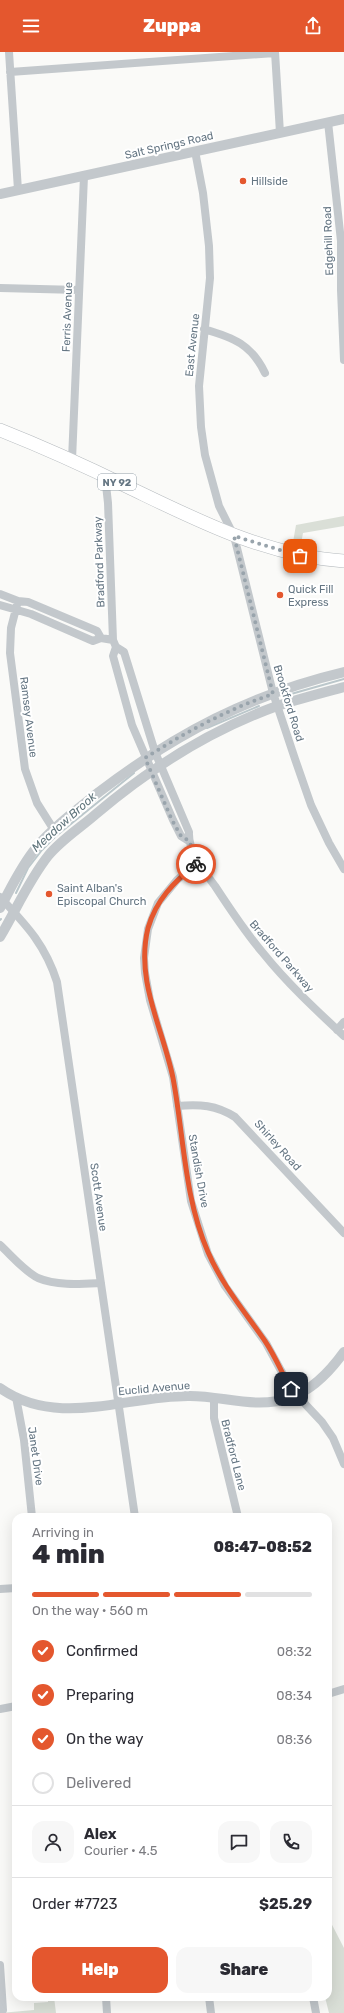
<!DOCTYPE html>
<meta charset="utf-8">
<style>
body{margin:0;font-family:Rubik,sans-serif;background:#f7f7f7;color:#2b2b33;height:100vh;display:flex;flex-direction:column;font-size:15px;white-space:nowrap}
*{box-sizing:border-box;margin:0}
p{font-size:13px;color:#7c7c81}
.icon{flex:none;width:22px;height:22px;fill:none;stroke:currentColor;stroke-width:2;stroke-linecap:round;stroke-linejoin:round}
.map{position:relative;flex:1;overflow:hidden}
.drawer{position:absolute;left:12px;top:1461px;width:320px;height:488px;display:flex;flex-direction:column;background:#fff;border-radius:12px;box-shadow:0 4px 16px #0002}
.drawer>*{flex:none}
.pin{position:absolute;display:grid;place-items:center;width:34px;height:34px;color:#fff;margin:-17px;border-radius:8px;box-shadow:0 2px 6px #0006}
.courier{position:absolute;display:grid;place-items:center;width:40px;height:40px;margin:-20px;border:3px solid #e4572e;border-radius:50%;background:#fff;color:#222;box-shadow:0 1px 5px #0007}
.head em{font-style:normal;font-weight:800}
.head div{display:flex;flex-direction:column-reverse}
.head{display:flex;align-items:center;justify-content:space-between;height:68px;padding:0 20px}
h1{font-size:26px;font-weight:800;line-height:30px}
.bar{display:grid;grid-template-columns:repeat(4,1fr);gap:6px 4px;align-content:center;height:48px;padding:0 20px}
.bar i{height:5px;border-radius:3px;background:#e1e1e2}
.bar .on{background:#e4572e}
.bar p{grid-column:span 4}
.line{display:flex;align-items:center;gap:10px;padding:0 20px;border-top:1px solid #e1e1e2}
.line div{flex:1}
.round{display:grid;place-items:center;flex:none;width:42px;height:42px;border-radius:12px;background:#f7f7f7}
ol{padding:0 20px;list-style:none}
li{display:flex;align-items:center;gap:12px;height:44px}
li p{margin-inline-start:auto}
li .icon{padding:4px;border-radius:50%;background:#e4572e;color:#fff;stroke-width:4}
li:last-child{color:#7c7c81}
li i{width:22px;height:22px;border:2px solid #e1e1e2;border-radius:50%}
.button{display:flex;gap:8px;margin-top:auto;padding:8px 20px}
.button a{flex:1;height:46px;border-radius:12px;background:#e4572e;color:#fff;font-size:16px;font-weight:800;line-height:46px;text-align:center}
.button a+a{background:#f7f7f7;color:#2b2b33}
header{display:flex;justify-content:space-between;align-items:center;height:52px;padding:0 20px;background:#e4572e;color:#fff;font-size:18px;font-weight:800}
.map>svg:first-child{display:block}
.green{fill:#dadfd7}
.lines{fill:none;stroke-linecap:round;stroke-linejoin:round}
.stream{stroke:#bbc7cb;stroke-width:2}
.primary-casing{stroke:#b5babe;stroke-width:14}
.minor{stroke:#c3c8cc;stroke-width:8}
.tertiary{stroke:#c3c8cc;stroke-width:10}
.primary{stroke:#fff;stroke-width:13}
.done{stroke:#99a4ac;stroke-width:4;stroke-dasharray:0 7.2}
.route{stroke:#e4572e;stroke-width:5}
.poi-dot{fill:#e4572e;stroke:#fff;stroke-width:1.5}
.labels{text-anchor:middle;stroke-width:4;stroke-linejoin:round;paint-order:stroke}
.shield{fill:#fff;stroke:#939fa8;stroke-width:1}
.shield-label{font-size:10px;font-weight:bold;fill:#657683}
.street-label{font-size:11px;fill:#657683;stroke:#fff}
.poi-label{font-size:11px;fill:#657683;stroke:#fff;text-anchor:start}
.water-label{font-size:12px;font-style:italic;fill:#60757c;stroke:#fff}
</style>
<header><svg class="icon" aria-label="menu" viewBox="0 0 24 24"><path d="M4 6h16M4 12h16M4 18h16"/></svg>Zuppa<svg class="icon" aria-label="share" viewBox="0 0 24 24"><path d="M12 15V3M7 8l5-5 5 5M5 13v7h14v-7"/></svg></header>
<div class="map">
<svg width="344" height="1961" viewBox="0 0 344 1961">
<rect width="100%" height="100%" fill="#fafaf8"/>
<path class="green" d="M344 464V474L303 481 301 492 293 490 296 473Z
M328 1865 344 1896V1961H329L325 1945H328Z
M48 1945H54L56 1961H0L34 1958V1951L48 1950Z"/>
<g class="lines">
<path class="stream" d="M291 642 344 627
M207 676 259 654
M16 841 28 816 42 798 56 784 134 721
M0 868 1 867"/>
<g class="primary-casing">
<path id="primary" d="M0 378C43 395 85 414 128 435 197 468 266 504 344 509"/>
</g>
<path class="minor" d="M9 0 18 138
M275 0 280 81
M10 20 275 1
M328 70 341 189V238L344 308
M195 99 203 141 209 194 210 226 199 334 201 375 205 403 219 454 234 484 273 641 295 707 311 753 329 791 344 817
M0 236 79 238
M204 277C234 286 251 292 265 321
M72 408 84 124
M105 424 108 451 113 588 116 595 113 604 132 673 173 768 181 784 189 789
M0 542 18 549 28 550 97 579 101 586
M18 549 11 576 10 601 25 717 37 751 54 778
M0 553 31 562 93 589 101 586 113 588
M116 595 124 600 155 700 189 780C188 800 204 819 215 834 230 857 245 880 263 901 287 931 316 958 344 984
M198 810 177 828 158 851 148 877 144 906 145 921 150 948 173 1025 191 1149 208 1202 225 1234 266 1291 291 1337 322 1370 333 1386 344 1412
M0 845C26 873 45 892 57 930L135 1465
M337 978 344 970
M177 1054C200 1052 216 1053 235 1065L344 1181
M0 1193C12 1204 24 1219 38 1226 57 1234 81 1232 101 1231
M16 1345 24 1388 32 1465
M214 1346V1366L238 1465
M0 1537 16 1536
M328 1642 344 1637
M0 1657 16 1654
M0 1913 3 1958
M106 1945 107 1961
M209 1945 211 1961
M313 1945 316 1961"/>
<path class="tertiary" d="M0 142 344 67
M0 856C11 836 21 814 36 796 53 775 78 757 99 740 175 682 251 642 344 620
M0 885C16 858 29 828 48 804 61 788 80 776 96 762 149 717 211 678 277 654 299 647 322 641 344 635
M0 1336C58 1377 127 1343 190 1344 225 1344 257 1358 292 1345 314 1337 331 1318 344 1300"/>
<use href="#primary" class="primary"/>
</g>
<g class="lines">
<path class="done" d="M196 812 198 810 189 789 181 784 172 768 145 706C186 680 228 657 273 642L234 484 300 504"/>
<path class="route" d="M196 812C174 830 156 848 148 876 135 929 163 976 173 1026 184 1084 184 1145 208 1200 222 1233 245 1260 265 1289 275 1304 282 1321 291 1337"/>
</g>
<g class="poi-dot">
<circle cx="243" cy="129" r="4"/>
<circle cx="280" cy="543" r="4"/>
<circle cx="49" cy="842" r="4"/>
</g>
<g class="labels">
<rect class="shield" x="98" y="422" width="38" height="16" rx="3"/>
<g class="shield-label">
<text x="117" y="434">NY 92</text>
</g>
<g class="street-label">
<text transform="translate(169 93) rotate(-13)" y="4">Salt Springs Road</text>
<text transform="translate(328 189) rotate(-92)" y="4">Edgehill Road</text>
<text transform="translate(67 265) rotate(-88)" y="4">Ferris Avenue</text>
<text transform="translate(192 293) rotate(-84)" y="4">East Avenue</text>
<text transform="translate(99 510) rotate(-92)" y="4">Bradford Parkway</text>
<text transform="translate(289 651) rotate(73)" y="4">Brookford Road</text>
<text transform="translate(29 665) rotate(83)" y="4">Ramsey Avenue</text>
<text transform="translate(282 904) rotate(49)" y="4">Bradford Parkway</text>
<text transform="translate(278 1093) rotate(48)" y="4">Shirley Road</text>
<text transform="translate(199 1119) rotate(80)" y="4">Standish Drive</text>
<text transform="translate(99 1145) rotate(82)" y="4">Scott Avenue</text>
<text transform="translate(154 1336) rotate(-5)" y="4">Euclid Avenue</text>
<text transform="translate(234 1403) rotate(76)" y="4">Bradford Lane</text>
<text transform="translate(36 1404) rotate(82)" y="4">Janet Drive</text>
</g>
<g class="poi-label">
<text x="251" y="133">Hillside</text>
<text x="288" y="541">Quick Fill<tspan x="288" dy="13">Express</tspan></text>
<text x="57" y="840">Saint Alban's<tspan x="57" dy="13">Episcopal Church</tspan></text>
</g>
<g class="water-label">
<text transform="translate(64 770) rotate(-42)" y="4">Meadow Brook</text>
</g>
</g>
</svg>
<div class="pin" style="left:300px;top:504px;background:#ea580c"><svg class="icon" aria-label="bag" viewBox="0 0 24 24"><path d="M5 8h14l-1 12H6zM9 8a3 3 0 0 1 6 0"/></svg></div>
<div class="pin" style="left:291px;top:1337px;background:#1f2937"><svg class="icon" aria-label="home" viewBox="0 0 24 24"><path d="M3 11l9-7 9 7M6 9v11h12V9"/></svg></div>
<div class="courier" style="left:196px;top:812px"><svg class="icon" aria-label="bike" viewBox="0 0 24 24"><circle cx="6" cy="16" r="4"/><circle cx="18" cy="16" r="4"/><path d="M6 16l4-8h5l3 8M10 8l3 8H6M13 5h3"/></svg></div>
<section class="drawer">
<div class="head"><div><h1>4 min</h1><p>Arriving in</p></div><em>08:47–08:52</em></div>
<div class="bar"><i class="on"></i><i class="on"></i><i class="on"></i><i></i><p>On the way · 560 m</p></div>
<ol>
<li><svg class="icon" aria-label="check" viewBox="0 0 24 24"><path d="M5 12l5 5 9-10"/></svg>Confirmed<p>08:32</p></li>
<li><svg class="icon" aria-label="check" viewBox="0 0 24 24"><path d="M5 12l5 5 9-10"/></svg>Preparing<p>08:34</p></li>
<li><svg class="icon" aria-label="check" viewBox="0 0 24 24"><path d="M5 12l5 5 9-10"/></svg>On the way<p>08:36</p></li>
<li><i></i>Delivered</li>
</ol>
<div class="line" style="height:72px"><a class="round"><svg class="icon" aria-label="person" viewBox="0 0 24 24"><circle cx="12" cy="8" r="4"/><path d="M4 21q1-7 8-7t8 7"/></svg></a><div><b>Alex</b><p>Courier · 4.5</p></div><a class="round"><svg class="icon" aria-label="chat" viewBox="0 0 24 24"><path d="M4 5h16v11H9l-5 4z"/></svg></a><a class="round"><svg class="icon" aria-label="phone" viewBox="0 0 24 24"><path d="M5 4h4l2 5-3 2q2 4 5 5l2-3 5 2v4C11 20 4 13 5 4z"/></svg></a></div>
<div class="line" style="height:52px"><div>Order #7723</div><b>$25.29</b></div>
<div class="button"><a>Help</a><a>Share</a></div>
</section>
</div>
